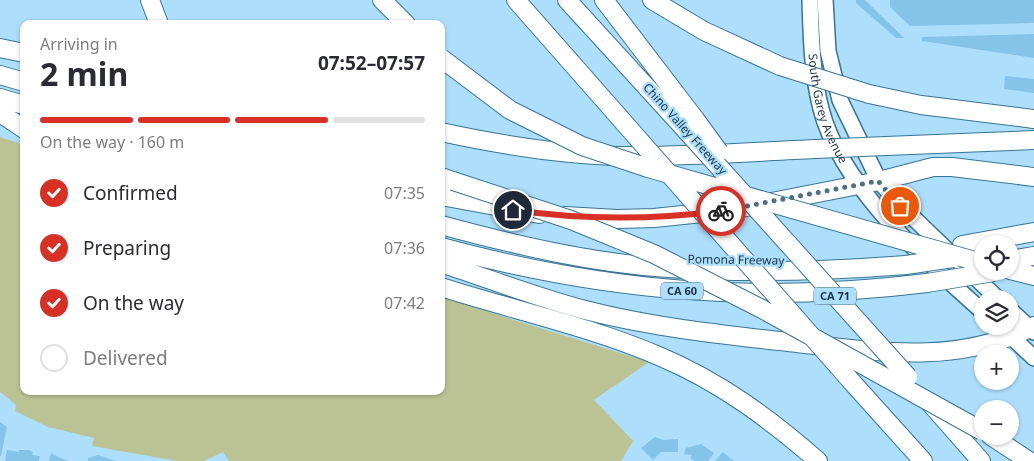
<!DOCTYPE html>
<meta charset="utf-8">
<style>
body{margin:0;font-family:"Noto Sans",sans-serif;background:#f7f7f7;color:#2b2b33;height:100vh;display:flex;flex-direction:column;font-size:19px;white-space:nowrap}
*{box-sizing:border-box;margin:0}
p{font-size:16px;color:#7c7c81}
.icon{flex:none;width:28px;height:28px;fill:none;stroke:currentColor;stroke-width:2;stroke-linecap:round;stroke-linejoin:round}
.map{position:relative;flex:1;overflow:hidden}
.side{position:absolute;left:20px;top:20px;width:425px;height:375px;display:flex;flex-direction:column;background:#fff;border-radius:10px;box-shadow:0 1px 4px #0004}
.side>*{flex:none}
.fabs{position:absolute;left:974px;top:235px;display:grid;gap:10px}
.fabs a{display:grid;place-items:center;width:45px;height:45px;border-radius:50%;background:#fff;box-shadow:0 1px 4px #0004;font-size:25px}
.pin{position:absolute;display:grid;place-items:center;width:42px;height:42px;color:#fff;margin:-21px;border:2px solid #fff;border-radius:50%;box-shadow:0 1px 5px #0007}
.courier{position:absolute;display:grid;place-items:center;width:50px;height:50px;margin:-25px;border:4px solid #d93025;border-radius:50%;background:#fff;color:#222;box-shadow:0 1px 6px #0007}
.headline em{font-style:normal;font-weight:700}
.headline div{display:flex;flex-direction:column-reverse}
.headline{display:flex;align-items:center;justify-content:space-between;height:85px;padding:0 20px}
h1{font-size:32px;font-weight:700;line-height:38px}
.bar{display:grid;grid-template-columns:repeat(4,1fr);gap:8px 5px;align-content:center;height:60px;padding:0 20px}
.bar i{height:6px;border-radius:4px;background:#e1e1e2}
.bar .active{background:#d93025}
.bar p{grid-column:span 4}
ol{padding:0 20px;list-style:none}
li{display:flex;align-items:center;gap:15px;height:55px}
li p{margin-inline-start:auto}
li .icon{padding:5px;border-radius:50%;background:#d93025;color:#fff;stroke-width:4}
li:last-child{color:#7c7c81}
li i{width:28px;height:28px;border:2px solid #e1e1e2;border-radius:50%}
.map>svg:first-child{display:block}
.green{fill:#bbc394}
.building{fill:#85c3e8}
.lines{fill:none;stroke-linecap:round;stroke-linejoin:round}
.primary-casing{stroke:#377496;stroke-width:18}
.highway-casing{stroke:#377496;stroke-width:20}
.primary{stroke:#fff;stroke-width:15}
.highway{stroke:#fff;stroke-width:18}
.highway-bridge-casing{stroke:#377496;stroke-width:20;stroke-linecap:butt}
.highway-bridge{stroke:#fff;stroke-width:18}
.done{stroke:#4d7083;stroke-width:5;stroke-dasharray:0 9}
.route{stroke:#d93025;stroke-width:6}
.labels{text-anchor:middle;stroke-width:4.5;stroke-linejoin:round;paint-order:stroke}
.shield{fill:#addffd;stroke:#46677a;stroke-width:1}
.shield-label{font-size:11px;font-weight:bold;fill:#1a3442}
.street-label{font-size:12px;fill:#1a3442;stroke:#addffd}
</style>
<div class="map">
<svg width="1034" height="461" viewBox="0 0 1034 461">
<rect width="100%" height="100%" fill="#addffd"/>
<path class="green" d="M0 137 24 145V391H441V297L649 362 594 400 633 441 621 461H229L223 452 204 461H177L92 446 94 438 48 427 15 411 16 405 0 392Z"/>
<path class="building" d="M856 0H865L904 38H896L856 3Z
M890 0H1034V23L910 26 890 7Z
M1034 34V58L922 41V37Z
M1005 76 1034 79V93L1004 89Z
M0 422 7 427 1 456H0Z
M655 437 663 440 678 439V452H661L653 460 641 448Z
M701 444 714 453 708 461H694L690 458 692 455 684 454 686 448Z
M7 450 19 452V450H29L33 452 32 455 40 456 39 461H5Z
M723 452 734 461H715Z
M51 453 58 457 69 461H49Z
M98 455 116 461H88V458Z"/>
<g class="lines">
<g class="primary-casing">
<g id="primary">
<path id="s1" d="M810 0C811 36 812 74 821 109 841 187 924 259 982 311"/>
<path d="M825 0 828 51 840 100 879 181 901 206 998 299"/>
<path d="M1010 310 1034 332"/>
<path d="M1000 326 1034 358"/>
</g>
</g>
<g class="highway-casing">
<path id="highway" d="M150 0 159 24
M382 0 406 24
M516 0 619 117
M567 0 683 127
M604 0 695 119
M652 0 704 31 780 66
M0 48 24 53
M0 75 24 82
M869 94 921 105 1034 119
M0 98 24 105
M0 113 24 129
M441 132C501 145 561 155 621 156 686 157 750 152 815 149
M886 146 1034 140
M441 177 453 181
M441 196 539 214
M565 216 617 219 654 218 731 210 879 181 933 167H952L1034 177
M441 225C515 245 591 263 668 268 748 274 827 271 906 265
M962 245 1034 232
M441 247C607 292 756 304 927 283
M1010 260 1034 256
M441 263C489 279 536 297 585 310 655 328 726 335 797 343 879 352 958 365 1034 326
M1010 270 1034 276
M441 287C513 310 592 327 661 357 720 382 770 419 818 461
M851 381 923 461
M930 403 981 461
M991 436 1029 461"/>
</g>
<use href="#primary" class="primary"/>
<use href="#highway" class="highway"/>
<g class="highway-bridge-casing">
<path id="highway-bridge" d="M441 58 510 110 582 146 648 168 982 263
M780 66 869 94
M619 117 851 381
M695 119 719 152
M683 127 908 377
M815 149 886 146
M453 181 571 220 654 254 762 309 982 431
M906 265 953 258
M927 283 994 272"/>
</g>
<use href="#highway-bridge" class="highway-bridge"/>
</g>
<g class="lines">
<path class="done" d="M721 211 878 181 900 206"/>
<path class="route" d="M513 210C583 220 651 220 721 211"/>
</g>
<g class="labels">
<g class="shield">
<rect x="661" y="282.5" width="42" height="17" rx="4"/>
<rect x="814" y="287.5" width="42" height="17" rx="4"/>
</g>
<g class="shield-label">
<text x="682" y="295">CA 60</text>
<text x="835" y="300">CA 71</text>
</g>
<g class="street-label">
<text dy="4" stroke="none"><textPath href="#s1" startOffset="111">South Garey Avenue</textPath></text>
<text transform="translate(685 129) rotate(48)" y="4">Chino Valley Freeway</text>
<text transform="translate(736 260) rotate(1)" y="4">Pomona Freeway</text>
</g>
</g>
</svg>
<div class="fabs">
<a><svg class="icon" aria-label="locate" viewBox="0 0 24 24"><circle cx="12" cy="12" r="6"/><path d="M12 2v4M12 18v4M2 12h4M18 12h4"/></svg></a>
<a><svg class="icon" aria-label="layers" viewBox="0 0 24 24"><path d="M12 4l9 5-9 5-9-5zM3 14l9 5 9-5"/></svg></a>
<a>+</a>
<a>−</a>
</div>
<div class="pin" style="left:900px;top:206px;background:#ea580c"><svg class="icon" aria-label="bag" viewBox="0 0 24 24"><path d="M5 8h14l-1 12H6zM9 8a3 3 0 0 1 6 0"/></svg></div>
<div class="pin" style="left:513px;top:210px;background:#1f2937"><svg class="icon" aria-label="home" viewBox="0 0 24 24"><path d="M3 11l9-7 9 7M6 9v11h12V9"/></svg></div>
<div class="courier" style="left:721px;top:211px"><svg class="icon" aria-label="bike" viewBox="0 0 24 24"><circle cx="6" cy="16" r="4"/><circle cx="18" cy="16" r="4"/><path d="M6 16l4-8h5l3 8M10 8l3 8H6M13 5h3"/></svg></div>
<section class="side">
<div class="headline"><div><h1>2 min</h1><p>Arriving in</p></div><em>07:52–07:57</em></div>
<div class="bar"><i class="active"></i><i class="active"></i><i class="active"></i><i></i><p>On the way · 160 m</p></div>
<ol>
<li><svg class="icon" aria-label="check" viewBox="0 0 24 24"><path d="M5 12l5 5 9-10"/></svg>Confirmed<p>07:35</p></li>
<li><svg class="icon" aria-label="check" viewBox="0 0 24 24"><path d="M5 12l5 5 9-10"/></svg>Preparing<p>07:36</p></li>
<li><svg class="icon" aria-label="check" viewBox="0 0 24 24"><path d="M5 12l5 5 9-10"/></svg>On the way<p>07:42</p></li>
<li><i></i>Delivered</li>
</ol>
</section>
</div>
